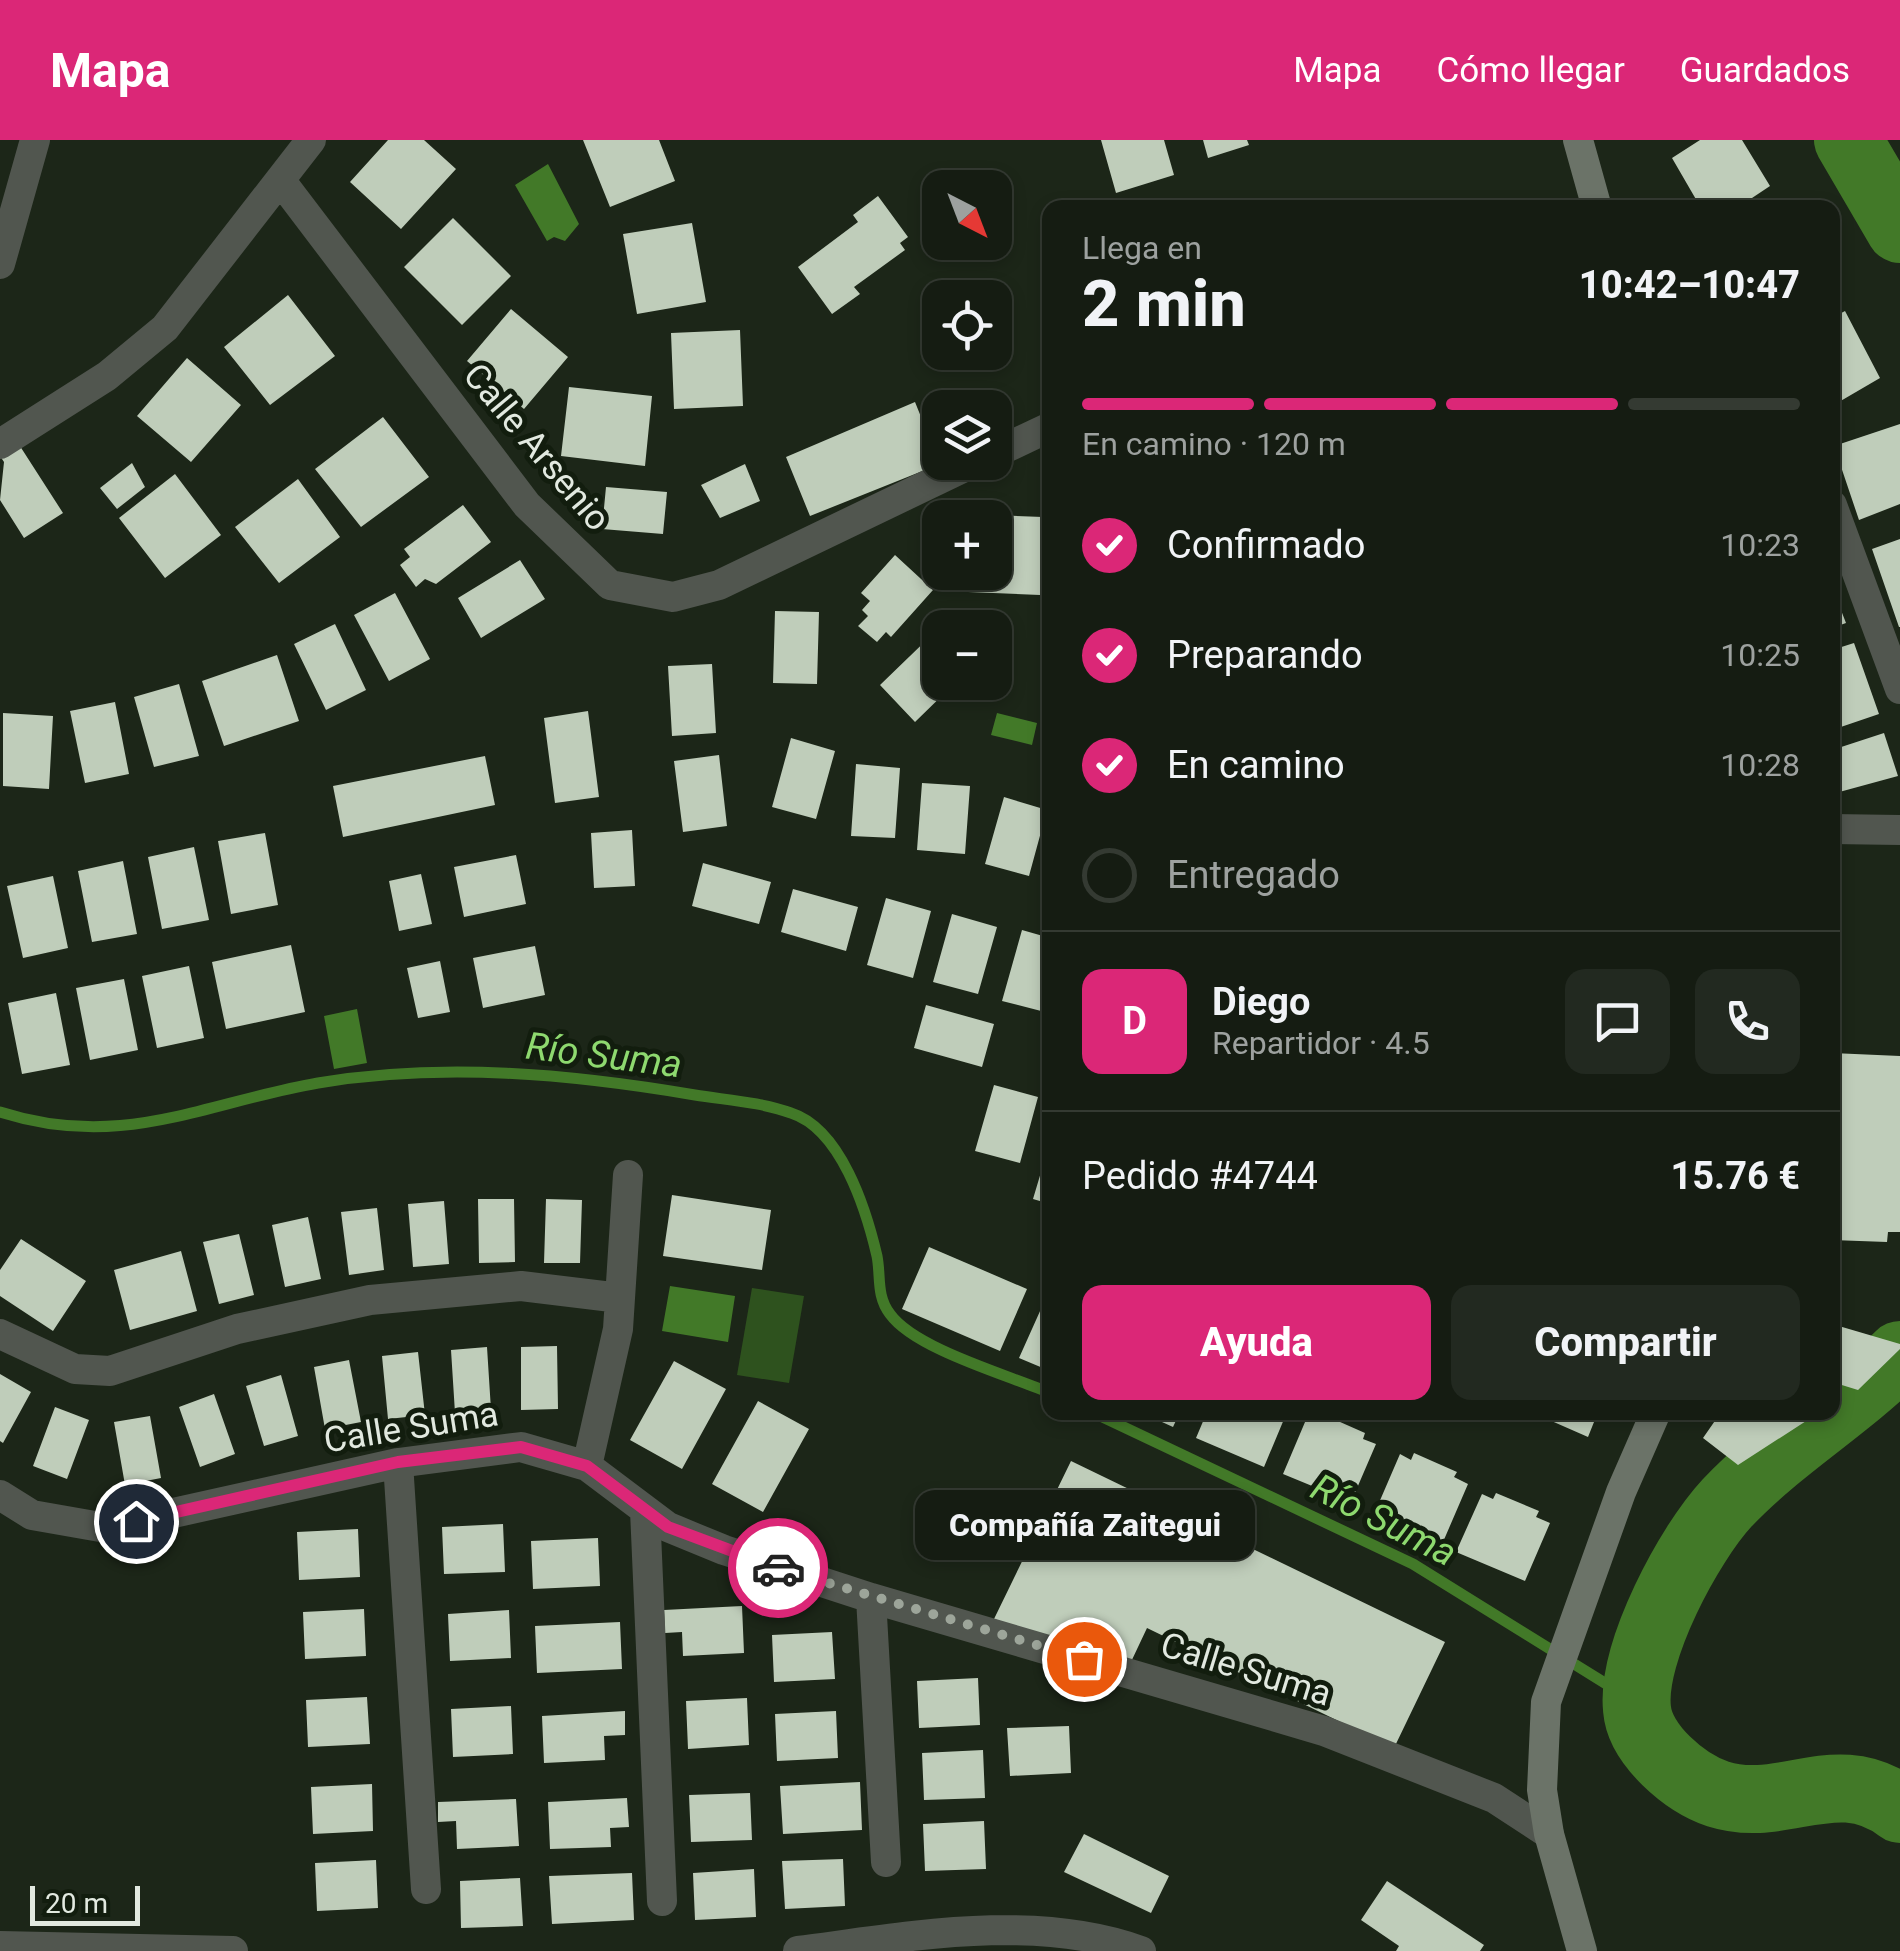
<!DOCTYPE html>
<html lang="es">
<meta charset="utf-8">
<style>
body{margin:0;font-family:Roboto,sans-serif;background:#222920;color:#f1f3f6;height:100vh;display:flex;flex-direction:column;font-size:38px;white-space:nowrap}
*{box-sizing:border-box;margin:0}
p{font-size:32px;color:#9da19f}
.icon{flex:none;width:55px;height:55px;fill:none;stroke:currentColor;stroke-width:2;stroke-linecap:round;stroke-linejoin:round}
.map{position:relative;flex:1;overflow:hidden}
.panel{position:absolute;left:1042px;top:60px;width:798px;height:1220px;display:flex;flex-direction:column;background:#151c12;border-radius:20px;box-shadow:0 5px 15px #0003,0 0 0 2px #343a32}
.panel>*{flex:none}
.needle{width:65px;rotate:138deg}
.tools{position:absolute;left:922px;top:30px;display:grid;gap:20px}
.tools a{display:grid;place-items:center;width:90px;height:90px;border-radius:20px;background:#151c12;box-shadow:0 5px 15px #0003,0 0 0 2px #343a32;font-size:50px}
.scale{position:absolute;left:30px;bottom:25px;width:110px;box-sizing:border-box;padding-left:10px;border:5px solid #e2e9e0;border-top:0;font-size:28px;line-height:35px;white-space:nowrap;color:#e2e9e0;-webkit-text-stroke:8px #121d0e;paint-order:stroke}
.pin{position:absolute;display:grid;place-items:center;width:85px;height:85px;color:#fff;margin:-42px;border:5px solid #fff;border-radius:50%;box-shadow:0 2px 10px #0007}
.courier{position:absolute;display:grid;place-items:center;width:100px;height:100px;margin:-50px;border:8px solid #db2777;border-radius:50%;background:#fff;color:#222;box-shadow:0 2px 12px #0007}
.bubble{position:absolute;height:70px;border-radius:20px;background:#151c12;box-shadow:0 5px 15px #0003,0 0 0 2px #343a32;font-size:32px;font-weight:800;line-height:70px;text-align:center}
.headline em{font-style:normal;font-weight:800}
.headline div{display:flex;flex-direction:column-reverse}
.headline{display:flex;align-items:center;justify-content:space-between;height:170px;padding:0 40px}
h1{font-size:65px;font-weight:800;line-height:75px}
.bar{display:grid;grid-template-columns:repeat(4,1fr);gap:15px 10px;align-content:center;height:120px;padding:0 40px}
.bar i{height:12px;border-radius:8px;background:#343a32}
.bar .active{background:#db2777}
.bar p{grid-column:span 4}
.line{display:flex;align-items:center;gap:25px;padding:0 40px;border-top:2px solid #343a32}
.line div{flex:1}
.round{display:grid;place-items:center;flex:none;width:105px;height:105px;border-radius:20px;background:#222920}
ol{padding:0 40px;list-style:none}
li{display:flex;align-items:center;gap:30px;height:110px}
li p{margin-inline-start:auto}
li .icon{padding:10px;border-radius:50%;background:#db2777;color:#fff;stroke-width:4}
li:last-child{color:#9da19f}
li i{width:55px;height:55px;border:5px solid #343a32;border-radius:50%}
.action{display:flex;gap:20px;margin-top:auto;padding:20px 40px}
.action a{flex:1;height:115px;border-radius:20px;background:#db2777;color:#fff;font-size:40px;font-weight:800;line-height:115px;text-align:center}
.action a+a{background:#222920;color:#f1f3f6}
header{display:flex;align-items:center;gap:60px;box-sizing:border-box;height:140px;padding:0 50px;background:#db2777;color:#fff}
header strong{font-size:48px}
nav{display:flex;gap:55px;margin-inline-start:auto;font-size:35px}
.map>svg:first-child{display:block}
.green{fill:#2e521e}
.water{fill:#427928}
.lines{fill:none;stroke-linecap:round;stroke-linejoin:round}
.stream{stroke:#427928;stroke-width:11}
.river{stroke:#427928;stroke-width:68}
.building{fill:#bfcdba}
.street{stroke:#51564f;stroke-width:30}
.secondary{stroke:#6b7368;stroke-width:30}
.done{stroke:#9da59a;stroke-width:10;stroke-dasharray:0 18}
.route{stroke:#db2777;stroke-width:12}
.labels{text-anchor:middle;stroke-width:10;stroke-linejoin:round;paint-order:stroke}
.street-label{font-size:35px;fill:#e2e9e0;stroke:#121d0e}
.water-label{font-size:38px;font-style:italic;fill:#8ed96f;stroke:#121d0e}
</style>
<header>
<strong>Mapa</strong>
<nav><a>Mapa</a><a>Cómo llegar</a><a>Guardados</a></nav>
</header>
<div class="map">
<svg width="1900" height="1811" viewBox="0 0 1900 1811">
<rect width="100%" height="100%" fill="#1c2618"/>
<path class="green" d="M752 1148 804 1156 789 1243 737 1235Z"/>
<path class="water" d="M548 24 579 84 565 101 554 97 547 101 515 45Z
M997 573 1037 583 1032 605 991 595Z
M357 869 367 923 334 929 324 876Z
M670 1146 735 1156 728 1202 662 1191Z"/>
<g class="lines">
<path class="stream" d="M0 972C122 1011 203 963 318 943 443 922 571 934 695 955 726 960 761 962 791 973 841 989 866 1069 877 1116 881 1136 876 1156 890 1174 915 1209 1008 1235 1050 1253
M1092 1272 1413 1424 1637 1563"/>
<path class="river" d="M1848 0 1900 89
M1900 1215C1846 1269 1779 1308 1727 1363 1689 1404 1631 1512 1637 1569 1640 1605 1685 1643 1718 1654 1784 1675 1837 1621 1900 1669"/>
</g>
<path class="building" d="M388 0H424L456 29 401 89 350 42Z
M583 0H659L675 41 610 67Z
M1101 0H1164L1174 35 1116 53Z
M1203 0H1247L1249 5 1208 18Z
M1700 0H1742L1770 46 1737 68H1701L1672 18Z
M878 56 908 97 900 103 905 110 854 147 860 154 832 174 798 127 858 82 853 75Z
M453 78 511 136 462 185 404 127Z
M692 83 706 162 637 174 623 94Z
M288 155 335 216 270 265 224 207Z
M511 169 568 217 524 269 467 221Z
M1845 171 1880 238 1832 266V178Z
M740 190 743 266 674 269 671 193Z
M187 218 241 265 191 322 137 276Z
M569 247 652 256 645 326 561 316Z
M915 262 940 324 810 376 786 317Z
M383 277 429 337 361 387 315 329Z
M1900 284V364L1859 380 1834 306Z
M18 303 63 373 24 398 0 360 4 322 0 316Z
M132 323 145 347 117 369 100 348Z
M745 324 760 361 720 378 701 345Z
M175 334 221 395 165 438 119 378Z
M298 339 340 397 279 443 235 387Z
M606 347 667 352 663 394 602 389Z
M463 365 491 402 436 444 425 439 416 447 400 425 410 417 404 409Z
M995 375 1043 377 1040 455 968 452 969 432H995Z
M1900 399V487H1899L1872 409Z
M895 415 933 450 891 497 886 492 877 502 858 486 868 476 862 470 870 461 861 453Z
M520 420 545 459 481 498 458 458Z
M1832 447 1846 483 1832 488Z
M395 453 430 519 389 541 354 475Z
M775 471 819 472 817 544 773 543Z
M335 484 366 550 326 570 294 504Z
M940 487V542H956L915 582 880 545Z
M1854 503 1879 574 1832 590V510Z
M277 515 299 581 224 606 202 541Z
M712 524 716 593 672 596 668 526Z
M179 544 199 616 154 627 134 557Z
M115 562 129 634 85 643 70 571Z
M588 571 599 657 555 663 544 578Z
M3 573 53 576 49 649 3 646Z
M1884 593 1898 636 1832 654V610Z
M791 598 835 611 816 679 772 667Z
M719 615 727 686 683 692 674 621Z
M485 616 495 665 343 697 333 646Z
M856 624 900 628 895 698 851 696Z
M922 643 970 646 965 714 917 710Z
M1004 657 1047 670 1029 736 985 724Z
M632 690 635 746 594 748 591 693Z
M265 693 278 765 231 774 218 701Z
M194 707 209 780 162 789 148 717Z
M516 715 526 764 464 777 454 727Z
M123 721 137 794 92 802 78 731Z
M703 723 771 742 759 784 692 766Z
M421 734 432 784 399 791 389 741Z
M53 736 68 808 23 818 7 746Z
M793 749 858 767 846 811 781 792Z
M886 758 931 771 913 838 867 825Z
M952 774 997 787 978 854 933 842Z
M1022 790 1050 798V854L1045 872 1002 861Z
M291 805 305 872 226 889 212 822Z
M535 806 545 855 483 868 473 818Z
M440 821 450 872 418 878 407 828Z
M189 826 204 898 157 908 142 836Z
M124 839 138 910 90 920 76 848Z
M56 853 70 925 22 934 8 863Z
M926 865 994 884 982 927 914 908Z
M1832 913 1900 916V1092H1888L1887 1102 1832 1100Z
M994 945 1038 957 1020 1023 975 1011Z
M1050 1002V1064L1033 1059Z
M672 1055 771 1070 762 1130 663 1116Z
M478 1059H514L515 1122 479 1123Z
M546 1059 582 1060 580 1123H544Z
M444 1061 449 1124 413 1127 408 1064Z
M377 1068 384 1130 349 1135 341 1072Z
M308 1077 321 1139 285 1147 272 1085Z
M239 1094 254 1155 219 1164 203 1102Z
M21 1099 86 1141 53 1191 0 1156V1130Z
M929 1107 1027 1149 1000 1211 902 1169Z
M181 1111 197 1171 130 1190 114 1130Z
M1045 1160 1050 1162V1231L1019 1218Z
M1832 1184 1900 1204V1209L1858 1250 1832 1242Z
M557 1206 558 1269 521 1270V1207Z
M487 1207 491 1270 455 1273 451 1210Z
M418 1212 425 1275 388 1279 382 1216Z
M349 1220 361 1282 325 1289 314 1227Z
M674 1221 726 1249 682 1329 630 1300Z
M0 1234 31 1252 3 1303 0 1301Z
M281 1235 298 1296 264 1306 246 1246Z
M214 1254 235 1314 200 1327 179 1267Z
M758 1261 809 1289 763 1372 712 1344Z
M55 1267 89 1280 67 1339 33 1326Z
M1140 1272H1180L1173 1287Z
M1207 1272H1287L1264 1327 1196 1298Z
M1531 1272H1598L1588 1297Z
M1731 1272H1820L1738 1325 1703 1298 1719 1275 1726 1280Z
M1322 1274 1365 1293 1363 1299 1376 1304 1351 1362 1283 1334 1308 1275 1320 1280Z
M150 1276 161 1338 125 1345 114 1282Z
M1414 1313 1457 1332 1454 1337 1468 1344 1443 1402 1375 1372 1400 1314 1411 1320Z
M1071 1321 1445 1502 1394 1608 1147 1488 1130 1524 994 1479Z
M1496 1353 1539 1371 1536 1377 1550 1383 1525 1441 1456 1412 1482 1354 1493 1359Z
M503 1384 505 1432 444 1434 442 1387Z
M358 1389 360 1437 299 1440 297 1392Z
M598 1398 600 1446 533 1449 531 1401Z
M742 1466 744 1513 683 1516 682 1492 665 1493 664 1470Z
M364 1469 366 1516 305 1519 303 1472Z
M509 1470 511 1518 450 1521 448 1474Z
M620 1482 622 1529 537 1533 535 1486Z
M832 1492 835 1539 774 1542 772 1495Z
M978 1538 980 1585 919 1588 917 1541Z
M367 1557 370 1604 308 1607 306 1560Z
M747 1558 749 1605 688 1609 686 1561Z
M511 1566 513 1614 453 1617 451 1569Z
M625 1571V1595L604 1596 605 1620 544 1623 542 1576Z
M836 1571 838 1618 777 1621 775 1574Z
M1069 1586 1071 1633 1010 1636 1007 1588Z
M983 1610 985 1658 924 1660 922 1613Z
M860 1642 862 1690 783 1694 780 1646Z
M372 1644 373 1691 313 1694 311 1647Z
M750 1653 752 1700 691 1702 689 1655Z
M627 1658 629 1687 610 1688 611 1707 550 1709 548 1662Z
M516 1659 519 1706 457 1709 456 1681 438 1682V1662Z
M984 1681 986 1729 925 1731 923 1684Z
M1084 1694 1169 1736 1151 1773 1064 1732Z
M843 1719 845 1766 785 1769 782 1721Z
M376 1720 378 1768 317 1771 315 1723Z
M754 1729 756 1777 695 1780 693 1733Z
M632 1733 634 1780 552 1784 549 1736Z
M520 1738 523 1786 461 1788 460 1741Z
M1387 1741 1484 1805 1480 1811H1396L1399 1806 1361 1780Z"/>
<g class="lines">
<path class="street" d="M281 41 527 365 610 445 673 457 719 445 975 322
M0 124 35 0
M0 304 107 236 165 188 311 0
M995 313 1050 287
M1832 365 1900 549
M1832 689 1900 690
M0 1194 75 1229 110 1231 237 1189 370 1160 521 1146 620 1158
M398 1323 426 1749
M587 1326 618 1189 628 1035
M0 1355 32 1375 106 1388 398 1323 521 1307 587 1326 668 1387 724 1410 871 1458 1324 1591 1494 1658 1549 1694
M645 1370 662 1761
M871 1458 886 1722
M0 1806 233 1811
M798 1811C906 1797 1035 1772 1141 1811"/>
<path class="secondary" d="M1578 0 1597 68
M1582 1811 1549 1694 1542 1650 1546 1562 1621 1352 1656 1272"/>
</g>
<g class="lines">
<path class="done" d="M778 1428 1084 1519"/>
<path class="route" d="M136 1381 398 1322 521 1307 587 1326 668 1387 778 1428"/>
</g>
<g class="labels">
<g class="street-label">
<text transform="translate(537 307) rotate(50)" y="12">Calle Arsenio</text>
<text transform="translate(411 1287) rotate(-9)" y="12">Calle Suma</text>
<text transform="translate(1246 1529) rotate(17)" y="12">Calle Suma</text>
</g>
<g class="water-label">
<text transform="translate(604 915) rotate(7)" y="13">Río Suma</text>
<text transform="translate(1384 1380) rotate(27)" y="13">Río Suma</text>
</g>
</g>
</svg>
<div class="tools">
<a><svg class="needle" viewBox="-14 -14 28 28"><path d="M0-13l5 13h-10z" fill="#e53935"/><path d="M0 13l5-13h-10z" fill="#9da19f"/></svg></a>
<a><svg class="icon" aria-label="locate" viewBox="0 0 24 24"><circle cx="12" cy="12" r="6"/><path d="M12 2v4M12 18v4M2 12h4M18 12h4"/></svg></a>
<a><svg class="icon" aria-label="layers" viewBox="0 0 24 24"><path d="M12 4l9 5-9 5-9-5zM3 14l9 5 9-5"/></svg></a>
<a>+</a>
<a>−</a>
</div>
<div class="scale">20 m</div>
<div class="pin" style="left:1084px;top:1519px;background:#ea580c"><svg class="icon" aria-label="bag" viewBox="0 0 24 24"><path d="M5 8h14l-1 12H6zM9 8a3 3 0 0 1 6 0"/></svg></div>
<div class="pin" style="left:136px;top:1381px;background:#1f2937"><svg class="icon" aria-label="home" viewBox="0 0 24 24"><path d="M3 11l9-7 9 7M6 9v11h12V9"/></svg></div>
<div class="courier" style="left:778px;top:1428px"><svg class="icon" aria-label="car" viewBox="0 0 24 24"><path d="M5 17H2v-5l4-1 3-4h7l3 4 3 1v5h-3M9 17h6M6 11h13"/><circle cx="7" cy="17" r="2"/><circle cx="17" cy="17" r="2"/></svg></div>
<div class="bubble" style="left:915px;top:1350px;width:340px">Compañía Zaitegui</div>
<section class="panel">
<div class="headline"><div><h1>2 min</h1><p>Llega en</p></div><em>10:42–10:47</em></div>
<div class="bar"><i class="active"></i><i class="active"></i><i class="active"></i><i></i><p>En camino · 120 m</p></div>
<ol>
<li><svg class="icon" aria-label="check" viewBox="0 0 24 24"><path d="M5 12l5 5 9-10"/></svg>Confirmado<p>10:23</p></li>
<li><svg class="icon" aria-label="check" viewBox="0 0 24 24"><path d="M5 12l5 5 9-10"/></svg>Preparando<p>10:25</p></li>
<li><svg class="icon" aria-label="check" viewBox="0 0 24 24"><path d="M5 12l5 5 9-10"/></svg>En camino<p>10:28</p></li>
<li><i></i>Entregado</li>
</ol>
<div class="line" style="height:180px"><b class="round" style="background:#db2777;color:#fff">D</b><div><b>Diego</b><p>Repartidor · 4.5</p></div><a class="round"><svg class="icon" aria-label="chat" viewBox="0 0 24 24"><path d="M4 5h16v11H9l-5 4z"/></svg></a><a class="round"><svg class="icon" aria-label="phone" viewBox="0 0 24 24"><path d="M5 4h4l2 5-3 2q2 4 5 5l2-3 5 2v4C11 20 4 13 5 4z"/></svg></a></div>
<div class="line" style="height:130px"><div>Pedido #4744</div><b>15.76 €</b></div>
<div class="action"><a>Ayuda</a><a>Compartir</a></div>
</section>
</div>
